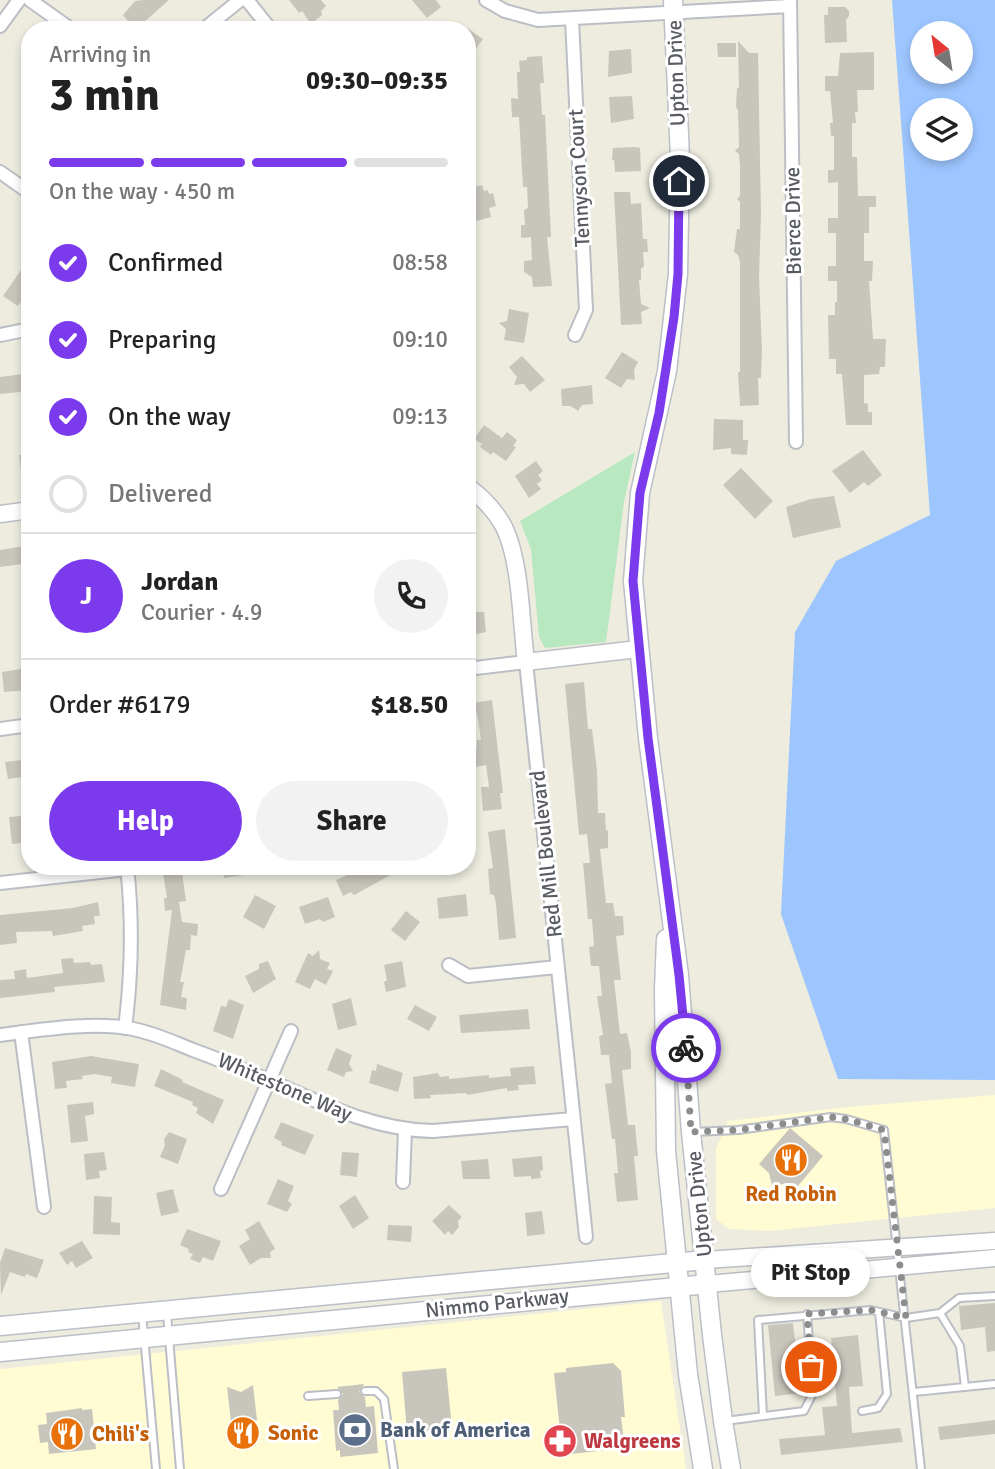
<!DOCTYPE html>
<meta charset="utf-8">
<style>
body{margin:0;font-family:Signika,sans-serif;background:#f2f2f2;color:#222;height:100vh;display:flex;flex-direction:column;font-size:26px;white-space:nowrap}
*{box-sizing:border-box;margin:0}
p{font-size:23px;color:#767676}
.icon{flex:none;width:38px;height:38px;fill:none;stroke:currentColor;stroke-width:2;stroke-linecap:round;stroke-linejoin:round}
.map{position:relative;flex:1;overflow:hidden}
.drawer{position:absolute;left:21px;top:21px;width:455px;height:854px;display:flex;flex-direction:column;background:#fff;border-radius:28px;box-shadow:0 4px 10px #0003}
.drawer>*{flex:none}
.needle{width:46px;rotate:330deg}
.buttons{position:absolute;left:910px;top:21px;display:grid;gap:14px}
.buttons a{display:grid;place-items:center;width:63px;height:63px;border-radius:50%;background:#fff;box-shadow:0 4px 10px #0003;font-size:35px}
.pin{position:absolute;display:grid;place-items:center;width:60px;height:60px;color:#fff;margin:-30px;border:4px solid #fff;border-radius:50%;box-shadow:0 2px 7px #0007}
.courier{position:absolute;display:grid;place-items:center;width:70px;height:70px;margin:-35px;border:5px solid #7c3aed;border-radius:50%;background:#fff;color:#222;box-shadow:0 2px 9px #0007}
.bubble{position:absolute;height:49px;border-radius:24px;background:#fff;box-shadow:0 4px 10px #0003;font-size:23px;font-weight:700;line-height:49px;text-align:center}
.head em{font-style:normal;font-weight:700}
.head div{display:flex;flex-direction:column-reverse}
.head{display:flex;align-items:center;justify-content:space-between;height:119px;padding:0 28px}
h1{font-size:46px;font-weight:700;line-height:52px}
.bar{display:grid;grid-template-columns:repeat(4,1fr);gap:10px 7px;align-content:center;height:84px;padding:0 28px}
.bar i{height:9px;border-radius:5px;background:#e0e0e0}
.bar .current{background:#7c3aed}
.bar p{grid-column:span 4}
.line{display:flex;align-items:center;gap:18px;padding:0 28px;border-top:2px solid #e0e0e0}
.line div{flex:1}
.round{display:grid;place-items:center;flex:none;width:74px;height:74px;border-radius:37px;background:#f2f2f2}
ol{padding:0 28px;list-style:none}
li{display:flex;align-items:center;gap:21px;height:77px}
li p{margin-inline-start:auto}
li .icon{padding:7px;border-radius:50%;background:#7c3aed;color:#fff;stroke-width:4}
li:last-child{color:#767676}
li i{width:38px;height:38px;border:4px solid #e0e0e0;border-radius:50%}
.action{display:flex;gap:14px;margin-top:auto;padding:14px 28px}
.action a{flex:1;height:80px;border-radius:42px;background:#7c3aed;color:#fff;font-size:28px;font-weight:700;line-height:80px;text-align:center}
.action a+a{background:#f2f2f2;color:#222}
.map>svg:first-child{display:block}
.commercial{fill:#fffbd2}
.green{fill:#b8e8bf}
.water{fill:#9dc6ff;fill-rule:evenodd}
.building{fill:#c8c6bc}
.lines{fill:none;stroke-linecap:round;stroke-linejoin:round}
.service-casing{stroke:#bcbec5;stroke-width:10}
.minor-casing{stroke:#bcbec5;stroke-width:16}
.tertiary-casing{stroke:#bcbec5;stroke-width:19}
.secondary-casing{stroke:#bcbfc7;stroke-width:21}
.service{stroke:#fff;stroke-width:6}
.minor{stroke:#fff;stroke-width:12}
.tertiary{stroke:#fff;stroke-width:16}
.secondary{stroke:#fff;stroke-width:18}
.done{stroke:#8c8e8e;stroke-width:7;stroke-dasharray:0 12.6}
.route{stroke:#7c3aed;stroke-width:9}
.labels{text-anchor:middle;stroke-width:6;stroke-linejoin:round;paint-order:stroke}
.street-label{font-size:21px;fill:#585b62;stroke:#fff}
.food-label{font-size:21px;font-weight:bold;fill:#c56008;stroke:#fff;text-anchor:start}
.service-label{font-size:21px;font-weight:bold;fill:#4e5e75;stroke:#fff;text-anchor:start}
.health-label{font-size:21px;font-weight:bold;fill:#be3a42;stroke:#fff;text-anchor:start}
</style>
<div class="map">
<svg width="995" height="1469" viewBox="0 0 995 1469">
<rect width="100%" height="100%" fill="#edecdf"/>
<path class="commercial" d="M995 1095V1208L770 1231 729 1229 716 1219V1149L728 1121 848 1107Z
M661 1301 686 1469H0V1369Z"/>
<path class="green" d="M635 452 624 502 606 642 545 648 539 637 531 549 520 521Z"/>
<path class="water" d="M892 0H995V1080L838 1079 781 914 795 632 836 561 930 515ZM922 33H961V72H922ZM922 110H961V149H922Z"/>
<path class="building" d="M143 0H169L135 30 123 15 135 1Z
M289 0H321L326 6 321 11 322 15 311 24 302 11 299 13Z
M412 0H436L441 7 427 18Z
M828 7H845L849 11V16L846 20 847 42 825 43 824 15H828Z
M467 28 483 39 467 61Z
M738 41 749 53H758L761 214 759 277 762 351 761 378H758L759 405 740 406 738 372H740V262L738 255 734 252 737 229H740V202L737 199 740 196V167L739 154 735 151 739 147 738 110 736 107 737 88H739Z
M717 43H736V57H718Z
M631 49 632 73 608 77 609 51Z
M874 52V90H857L858 112H855L856 123H852V157H857L858 196H876V207H869V233H864V261H873L872 281H869L873 339H886L885 367H880L879 374 864 375V403L868 404V412H872V425H846L842 374H836V359H829L828 315H835V302H837V281H828V266H836V233H828V218H838V182L828 183V170H834V136H831L830 123H833L830 91H825V76H838L840 53Z
M542 56 544 83H540L542 115H545L551 237H547L552 286 533 287 532 277 524 272V261L532 260 531 237 521 238V225H525L524 210 528 208 527 187H523L519 117H512L511 98 518 99 517 72H520L519 61 527 60V57Z
M632 96 634 119 611 123 609 97Z
M635 147 640 148 641 171 615 172 614 160H612L613 148Z
M482 185 484 191 488 190 489 194 493 193 496 206 489 208 491 217 473 222 467 189Z
M614 192H630L631 204 641 203 643 239H647L648 252H643L644 266 641 269V280H639L641 304 650 308 641 312 642 324 621 325Z
M30 257V288L18 306 3 296Z
M509 309 529 313 524 343 504 340 506 329 499 323 507 321Z
M622 352 638 362 634 370 635 380 627 379 621 388 605 378Z
M522 356 545 380 530 392 524 384 514 385 517 377 509 367Z
M30 373V391L0 394V377Z
M592 385 593 404 582 405 578 411 571 406H562L561 389Z
M714 419 743 420V440H748L747 455 731 454V448L713 450Z
M484 425 502 438 507 432 517 440 513 446 516 447 506 461 493 452 491 455 480 447 482 444 474 439Z
M863 450 882 475 868 486 864 482 850 493 832 471Z
M30 454V486H23L19 455Z
M536 461 543 471 538 475 542 480 537 484 541 489 529 498 515 476Z
M741 468 773 501 755 519 723 485Z
M834 496 841 527 793 538 786 507 811 499Z
M30 545V563L0 567V550Z
M475 612H484L486 632 467 636V616H474Z
M21 669 22 676H28L30 690 4 692 2 672Z
M584 682 588 729H592L597 770 598 813H605L606 831 608 830V848L600 849 606 903H613L615 916H623L624 935 616 936 621 980H614L620 1034 627 1033 631 1052V1069L622 1070 628 1125H635L638 1156H634L638 1200 617 1202 614 1173H618L615 1139H612L605 1084 612 1083 609 1055H601L599 1036 603 1035 597 996H602L599 966H591L589 947 594 946 592 919H588L583 863H590L587 834 579 835 565 684Z
M492 700 503 793H500L502 809 483 811 481 787H489L486 765 475 767 474 753H476L477 740H481L477 713 467 714V704Z
M30 759V776L8 779 5 762Z
M21 816 22 825 30 824V842L12 844 9 817Z
M505 829 516 938 499 940 496 904 494 895 490 894 488 869 493 868 488 832Z
M162 866H181L186 901 179 902 182 922 198 924 197 936 191 935 190 950H186L180 982H184L181 997 187 998 186 1010 160 1005 172 910 165 911 164 898H167Z
M222 866H263L264 872 224 878Z
M360 866H407L354 895 351 892 343 896 336 880 354 872 353 870Z
M466 894 468 916 439 919 437 898Z
M255 895 276 906 264 929 243 917Z
M328 897 335 917 323 922 320 919 305 924 299 907Z
M98 902 100 916H94L95 924 82 926 83 931 53 936 52 931 16 932 17 943 0 945V915L73 908Z
M406 911 420 922 405 941 391 930Z
M319 950 320 959 330 963 327 969 333 971 326 985 315 979 310 989 295 982 308 953 313 956Z
M73 958 74 963 90 962 91 965 102 964 105 982 54 987 55 992 0 998V980L15 979 14 971 26 969 27 978 63 973 61 959Z
M268 961 276 979 253 993 245 976 259 969V964Z
M402 961 406 987 386 992 384 982 387 980 384 965Z
M351 998 357 1025 338 1030 332 1004Z
M229 999 244 1005 233 1039 213 1031 221 1006 226 1007Z
M415 1005 437 1017 429 1031 407 1019Z
M528 1009 530 1029 461 1033 459 1015Z
M336 1048 352 1055 349 1064 353 1071 346 1072 344 1077 327 1070Z
M91 1056 139 1064 135 1087 111 1083 112 1077 95 1074 82 1076 83 1079 66 1081 67 1088 55 1089 52 1062Z
M377 1064 403 1073 398 1092 369 1083 372 1070 376 1071Z
M534 1066 536 1084 518 1085 519 1090 507 1091V1088L467 1095V1093L430 1095 431 1098 414 1099 413 1077 438 1073 440 1077 449 1076V1079L489 1075V1078L511 1076 510 1068Z
M161 1069 183 1080 182 1082 224 1100 213 1124 196 1113 198 1108 192 1105 193 1102 154 1086Z
M93 1102 94 1114 85 1116 88 1141 71 1143 67 1105Z
M281 1122 314 1135 305 1155 281 1145 282 1142 274 1138Z
M790 1128 823 1156 793 1192 783 1184 772 1186 769 1173 759 1164Z
M169 1132 187 1139 178 1164 160 1157 165 1145 164 1139Z
M104 1152 107 1170 99 1171 100 1178 86 1180 84 1154Z
M342 1152 359 1153 357 1177 340 1175Z
M542 1156 543 1170 540 1171 541 1178 531 1179V1176L514 1177 512 1159Z
M488 1159 490 1179H463L461 1161Z
M278 1179 294 1186 288 1201 292 1204 287 1212 267 1204Z
M173 1189 179 1212 161 1216 156 1193Z
M355 1195 369 1218 353 1229 339 1206Z
M94 1196 112 1197 111 1222 120 1223V1235L93 1234Z
M449 1205 462 1217 458 1221 459 1227 452 1235 448 1231 445 1235 432 1221Z
M542 1211 545 1234 527 1236 525 1213Z
M259 1221 275 1249 270 1252 271 1258H261L250 1265 239 1246 250 1239 245 1230Z
M388 1225 412 1226 411 1242 387 1240Z
M187 1229 221 1241 213 1261 203 1257 200 1263 190 1259 193 1254 188 1252 189 1249 180 1245Z
M82 1241 93 1258 76 1268 72 1261 67 1265 59 1253Z
M5 1248 44 1260 37 1278 26 1274 25 1277 10 1272 1 1295 0 1263Z
M995 1303V1351L987 1352 985 1327 961 1330 959 1306Z
M793 1323 801 1393 775 1396 768 1325Z
M858 1335 863 1386 849 1387 852 1433 900 1428 903 1442 781 1455 779 1439 825 1435 822 1407 837 1406 831 1338Z
M613 1363 621 1371 625 1417H621L625 1448 562 1455 561 1449H550L549 1432 560 1431 554 1373 566 1372V1368Z
M446 1368 452 1428 407 1433 402 1372Z
M364 1384 359 1392 365 1397 366 1407 374 1406 378 1453 340 1457V1450L336 1451 333 1410H339L338 1400 343 1394 337 1387Z
M253 1385 257 1420 253 1421 256 1446 234 1448 227 1387 241 1392Z
M82 1408V1410L92 1409 96 1449 49 1454 48 1442 40 1443 38 1425 47 1424 46 1413Z
M995 1420V1434L940 1440 938 1427Z"/>
<g class="lines">
<g class="service-casing">
<path id="service" d="M693 1132 738 1130 831 1117 846 1119 884 1130 921 1469
M940 1313 960 1346 965 1387
M142 1314 156 1469
M167 1314 180 1469
M365 1391H376L384 1399 394 1469
M914 1392 995 1384
M308 1396 337 1394
M862 1411 878 1408 887 1394 879 1312
M763 1416 758 1320 871 1310 906 1318 940 1313 959 1298 995 1296
M725 1421 804 1411 813 1393 807 1314"/>
</g>
<g class="minor-casing">
<path id="minor" d="M30 0 72 30
M247 0 271 30
M486 0 505 11 538 20 790 6
M790 0 796 442
M572 19 586 310 575 335
M0 26 19 0
M203 30 240 0
M0 172 30 193
M0 335 30 329
M467 669 526 662 586 1237
M0 729 30 725
M0 883 127 869
M449 965 468 976 557 967
M125 1028C132 973 133 921 127 866
M21 1032 44 1207
M0 1035C40 1030 93 1021 133 1029 154 1033 173 1042 193 1050 223 1061 252 1073 282 1086 331 1108 379 1130 433 1131L573 1119
M403 1182 405 1130
M221 1189 291 1031"/>
</g>
<g class="tertiary-casing">
<path id="tertiary" d="M467 486C482 497 495 510 504 527 521 561 521 623 526 662L638 649
M0 514 30 510
M705 1260 995 1241
M708 1284 995 1258"/>
</g>
<g class="secondary-casing">
<path id="secondary" d="M673 0 680 158 678 274 667 371 640 493 633 581 648 738 679 975 691 1132 712 1335 723 1421 731 1469
M666 939 664 989 666 1151 688 1374 703 1469
M0 1326 705 1260
M0 1352 708 1284"/>
</g>
<use href="#service" class="service"/>
<use href="#minor" class="minor"/>
<use href="#tertiary" class="tertiary"/>
<use href="#secondary" class="secondary"/>
</g>
<g class="lines">
<path class="done" d="M686 1048 691 1132 738 1130 831 1117 846 1119 884 1130 906 1318 871 1310 807 1314 811 1367"/>
<path class="route" d="M679 181 678 274 674 317 659 413 640 493 633 581 648 738 679 975 686 1048"/>
</g>
<defs>
<g id="restaurant-disc" transform="scale(1.75)"><circle r="9.5" fill="#e8710a" stroke="#fff"/><path d="M-5-6h1v4h1v-4h1v4h1v-4h1v5L-1.5 .5V6h-2V.5L-5-1ZM5-6V6H3V1.5H1.5Q1.5-4 5-6Z" fill="#fff"/></g>
<g id="bank-disc" transform="scale(1.75)"><circle r="9.5" fill="#5c6f8a" stroke="#fff"/><path d="M-6-4H6V4H-6ZM0-2.3a2.3 2.3 0 1 0 0 4.6a2.3 2.3 0 1 0 0-4.6Z" fill="#fff"/></g>
<g id="pharmacy-disc" transform="scale(1.75)"><circle r="9.5" fill="#e0444e" stroke="#fff"/><path d="M-2-6h4v4h4v4h-4v4h-4v-4h-4v-4h4Z" fill="#fff"/></g>
</defs>
<g fill-rule="evenodd">
<use href="#restaurant-disc" x="791" y="1160"/>
<use href="#bank-disc" x="355" y="1430"/>
<use href="#restaurant-disc" x="243" y="1433"/>
<use href="#restaurant-disc" x="67" y="1434"/>
<use href="#pharmacy-disc" x="560" y="1441"/>
</g>
<g class="labels">
<g class="street-label">
<text transform="translate(676 73) rotate(-92)" y="7">Upton Drive</text>
<text transform="translate(579 178) rotate(-93)" y="7">Tennyson Court</text>
<text transform="translate(793 221) rotate(-91)" y="7">Bierce Drive</text>
<text transform="translate(546 854) rotate(-96)" y="7">Red Mill Boulevard</text>
<text transform="translate(285 1087) rotate(23)" y="7">Whitestone Way</text>
<text transform="translate(699 1204) rotate(-96)" y="7">Upton Drive</text>
<text transform="translate(497 1303) rotate(-6)" y="7">Nimmo Parkway</text>
</g>
<g class="food-label">
<text x="791" y="1201" text-anchor="middle">Red Robin</text>
<text x="268" y="1440">Sonic</text>
<text x="92" y="1441">Chili's</text>
</g>
<g class="service-label">
<text x="380" y="1437">Bank of America</text>
</g>
<g class="health-label">
<text x="584" y="1448">Walgreens</text>
</g>
</g>
</svg>
<div class="buttons">
<a><svg class="needle" viewBox="-14 -14 28 28"><path d="M0-13l5 13h-10z" fill="#e53935"/><path d="M0 13l5-13h-10z" fill="#767676"/></svg></a>
<a><svg class="icon" aria-label="layers" viewBox="0 0 24 24"><path d="M12 4l9 5-9 5-9-5zM3 14l9 5 9-5"/></svg></a>
</div>
<div class="pin" style="left:811px;top:1367px;background:#ea580c"><svg class="icon" aria-label="bag" viewBox="0 0 24 24"><path d="M5 8h14l-1 12H6zM9 8a3 3 0 0 1 6 0"/></svg></div>
<div class="pin" style="left:679px;top:181px;background:#1f2937"><svg class="icon" aria-label="home" viewBox="0 0 24 24"><path d="M3 11l9-7 9 7M6 9v11h12V9"/></svg></div>
<div class="courier" style="left:686px;top:1048px"><svg class="icon" aria-label="bike" viewBox="0 0 24 24"><circle cx="6" cy="16" r="4"/><circle cx="18" cy="16" r="4"/><path d="M6 16l4-8h5l3 8M10 8l3 8H6M13 5h3"/></svg></div>
<div class="bubble" style="left:751px;top:1248px;width:119px">Pit Stop</div>
<section class="drawer">
<div class="head"><div><h1>3 min</h1><p>Arriving in</p></div><em>09:30–09:35</em></div>
<div class="bar"><i class="current"></i><i class="current"></i><i class="current"></i><i></i><p>On the way · 450 m</p></div>
<ol>
<li><svg class="icon" aria-label="check" viewBox="0 0 24 24"><path d="M5 12l5 5 9-10"/></svg>Confirmed<p>08:58</p></li>
<li><svg class="icon" aria-label="check" viewBox="0 0 24 24"><path d="M5 12l5 5 9-10"/></svg>Preparing<p>09:10</p></li>
<li><svg class="icon" aria-label="check" viewBox="0 0 24 24"><path d="M5 12l5 5 9-10"/></svg>On the way<p>09:13</p></li>
<li><i></i>Delivered</li>
</ol>
<div class="line" style="height:126px"><b class="round" style="background:#7c3aed;color:#fff">J</b><div><b>Jordan</b><p>Courier · 4.9</p></div><a class="round"><svg class="icon" aria-label="phone" viewBox="0 0 24 24"><path d="M5 4h4l2 5-3 2q2 4 5 5l2-3 5 2v4C11 20 4 13 5 4z"/></svg></a></div>
<div class="line" style="height:91px"><div>Order #6179</div><b>$18.50</b></div>
<div class="action"><a>Help</a><a>Share</a></div>
</section>
</div>
